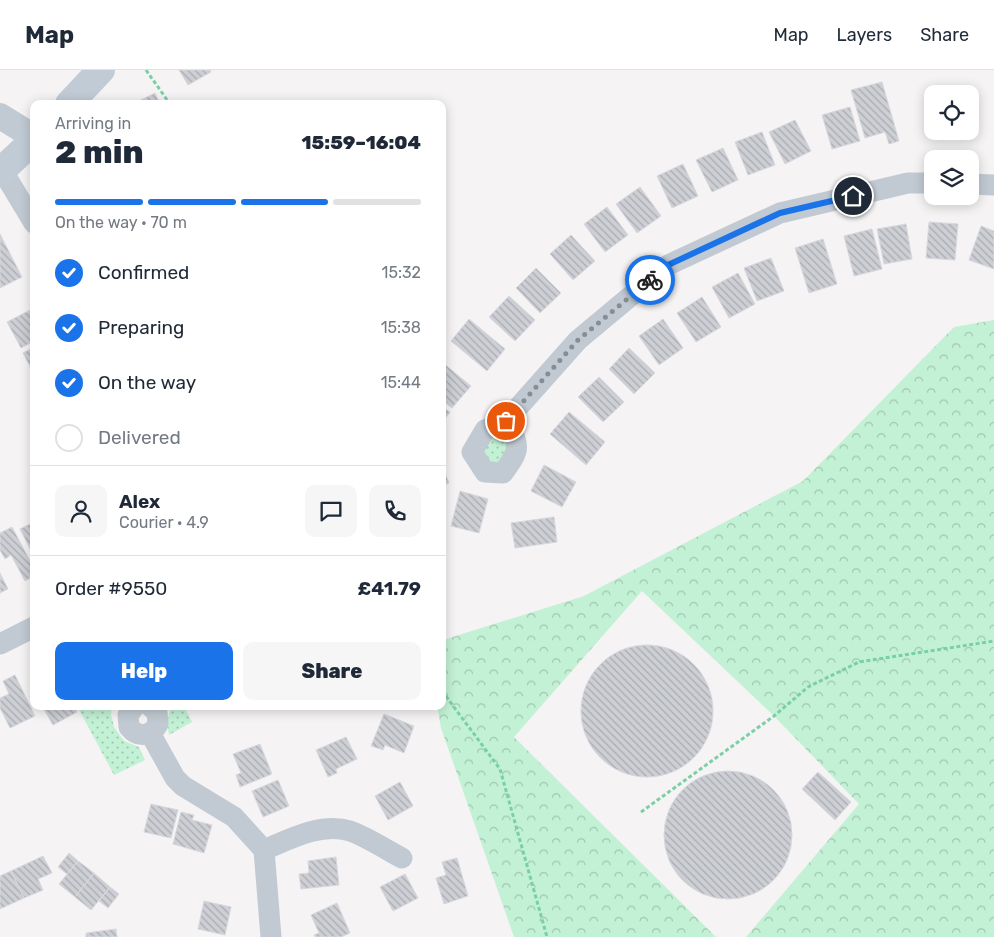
<!DOCTYPE html>
<meta charset="utf-8">
<style>
body{margin:0;font-family:Rubik,sans-serif;background:#f6f6f7;color:#1f2937;height:100vh;display:flex;flex-direction:column;font-size:19px;white-space:nowrap}
*{box-sizing:border-box;margin:0}
p{font-size:16px;color:#747a83}
.icon{flex:none;width:28px;height:28px;fill:none;stroke:currentColor;stroke-width:2;stroke-linecap:round;stroke-linejoin:round}
.map{position:relative;flex:1;overflow:hidden}
.sheet{position:absolute;left:30px;top:30px;width:416px;height:610px;display:flex;flex-direction:column;background:#fff;border-radius:10px;box-shadow:0 2px 12px #0003}
.sheet>*{flex:none}
.buttons{position:absolute;left:924px;top:15px;display:grid;gap:10px}
.buttons a{display:grid;place-items:center;width:55px;height:55px;border-radius:10px;background:#fff;box-shadow:0 2px 12px #0003;font-size:25px}
.pin{position:absolute;display:grid;place-items:center;width:42px;height:42px;color:#fff;margin:-21px;border:2px solid #fff;border-radius:50%;box-shadow:0 1px 5px #0007}
.courier{position:absolute;display:grid;place-items:center;width:50px;height:50px;margin:-25px;border:4px solid #1a73e8;border-radius:50%;background:#fff;color:#222;box-shadow:0 1px 6px #0007}
.headline em{font-style:normal;font-weight:800}
.headline div{display:flex;flex-direction:column-reverse}
.headline{display:flex;align-items:center;justify-content:space-between;height:85px;padding:0 25px}
h1{font-size:32px;font-weight:800;line-height:38px}
.bar{display:grid;grid-template-columns:repeat(4,1fr);gap:8px 5px;align-content:center;height:60px;padding:0 25px}
.bar i{height:6px;border-radius:4px;background:#e0e1e3}
.bar .on{background:#1a73e8}
.bar p{grid-column:span 4}
.line{display:flex;align-items:center;gap:12px;padding:0 25px;border-top:1px solid #e0e1e3}
.line div{flex:1}
.round{display:grid;place-items:center;flex:none;width:52px;height:52px;border-radius:10px;background:#f6f6f7}
ol{padding:0 25px;list-style:none}
li{display:flex;align-items:center;gap:15px;height:55px}
li p{margin-inline-start:auto}
li .icon{padding:5px;border-radius:50%;background:#1a73e8;color:#fff;stroke-width:4}
li:last-child{color:#747a83}
li i{width:28px;height:28px;border:2px solid #e0e1e3;border-radius:50%}
.button{display:flex;gap:10px;margin-top:auto;padding:10px 25px}
.button a{flex:1;height:58px;border-radius:10px;background:#1a73e8;color:#fff;font-size:20px;font-weight:800;line-height:58px;text-align:center}
.button a+a{background:#f6f6f7;color:#1f2937}
header{display:flex;align-items:center;gap:30px;box-sizing:border-box;height:70px;padding:0 25px;background:#fff;border-bottom:1px solid #e0e1e3}
header strong{font-size:24px}
nav{display:flex;gap:28px;margin-inline-start:auto;font-size:18px}
.map>svg:first-child{display:block}
.grass{fill:url(#grass-dots)}
.forest{fill:url(#forest-crowns)}
.building{fill:url(#building-back-hatch);stroke:#d7d9de}
.lines{fill:none;stroke-linecap:round;stroke-linejoin:round}
.path{stroke:#7ad0a6;stroke-width:3;stroke-dasharray:4 2.5;stroke-linecap:butt}
.minor{stroke:#c1cad2;stroke-width:21}
.tertiary{stroke:#c1cad2;stroke-width:26}
.secondary{stroke:#c1cbd6;stroke-width:28}
.done{stroke:#868d94;stroke-width:5;stroke-dasharray:0 9}
.route{stroke:#1a73e8;stroke-width:6}
</style>
<header>
<strong>Map</strong>
<nav><a>Map</a><a>Layers</a><a>Share</a></nav>
</header>
<div class="map">
<svg width="994" height="867" viewBox="0 0 994 867">
<defs>
<pattern id="grass-dots" width="8" height="8" patternUnits="userSpaceOnUse" patternTransform="scale(1.25)"><rect width="8" height="8" fill="#c3f1d5"/><path d="M2 2h.1M6 6h.1" fill="none" stroke="#a0c6b0" stroke-width="1.8" stroke-linecap="round"/></pattern>
<pattern id="forest-crowns" width="20" height="18" patternUnits="userSpaceOnUse" patternTransform="scale(1.25)"><rect width="20" height="18" fill="#c3f1d5"/><path d="M2 6a3 3 0 1 1 6 0M12 15a3 3 0 1 1 6 0" fill="none" stroke="#a0c6b0"/></pattern>
<pattern id="building-back-hatch" width="6" height="6" patternUnits="userSpaceOnUse" patternTransform="scale(1.25)"><rect width="6" height="6" fill="#cdcfd5"/><path d="M-1 5l2 2M0 0l6 6M5-1l2 2" fill="none" stroke="#a8abb0"/></pattern>
</defs>
<rect width="100%" height="100%" fill="#f5f3f3"/>
<path class="grass" d="M485 360 516 368 503 403 472 382Z
M77 636H112L111 644 114 657 124 671 139 677 145 690 114 705Z
M168 636H184L192 652 169 665 167 653 170 639Z"/>
<path class="forest" d="M994 250V867H746L859 734 774 646 642 521 514 667 716 867H514L441 658 437 636H442L443 570 584 526 803 411 954 257Z"/>
<path class="building" d="M179 0H210L211 2 188 15Z
M882 12 899 71 889 74 885 62 865 68 851 20Z
M155 23 160 34H133Z
M850 37 860 71 832 79 822 45Z
M795 50 811 81 785 94 769 62Z
M762 62 775 95 748 105 735 72Z
M723 78 738 110 712 122 696 90Z
M683 94 698 126 672 138 657 106Z
M640 117 661 146 637 163 616 134Z
M607 137 628 165 605 182 584 154Z
M929 152 958 154 955 190 926 188Z
M906 154 912 189 884 194 877 159Z
M981 156 994 161V199L969 190Z
M872 159 882 199 854 206 844 166Z
M0 164 22 207 0 218Z
M571 165 595 191 573 210 550 184Z
M823 169 837 214 809 223 795 178Z
M771 188 784 221 757 231 744 198Z
M536 198 561 223 540 243 516 218Z
M738 203 755 234 729 248 712 217Z
M509 226 535 250 515 271 489 247Z
M702 227 721 257 696 272 677 243Z
M34 238V271L21 278 7 252Z
M469 249 505 279 487 301 451 271Z
M663 249 683 278 659 295 639 266Z
M34 277V304L23 283Z
M629 278 655 303 634 324 609 299Z
M442 292 471 316 452 338 442 330Z
M599 307 624 332 603 352 578 327Z
M442 337 450 342 442 353Z
M569 342 605 372 586 395 550 364Z
M544 395 576 412 562 437 531 421Z
M442 396 449 413 442 416Z
M460 421 488 429 479 463 451 456Z
M554 447 557 472 515 478 511 453Z
M34 452V486L20 459Z
M12 457 34 498V506L25 511 11 485 5 489 0 480V463Z
M0 503 8 519 0 523Z
M581 641a66 66 0 1 1 132 0a66 66 0 1 1-132 0Z
M15 605 35 646 10 658 0 638V628L9 624 3 611Z
M42 636H74L77 642 53 655Z
M384 644 414 656 404 683 385 675 383 680 371 676Z
M346 667 357 689 336 699 337 703 328 707 316 680Z
M260 674 272 704 240 717 236 705 241 703 233 684Z
M664 765a64 64 0 1 1 128 0a64 64 0 1 1-128 0Z
M818 702 851 732 835 750 802 719Z
M278 710 289 736 263 747 252 721Z
M400 712 413 736 388 750 375 726Z
M151 734 178 740 171 768 144 762Z
M181 742 194 745 192 750 212 755 204 783 173 774Z
M69 783 78 791 67 804 58 797Z
M43 786 52 803 38 809 43 820 24 828 11 801Z
M336 787 339 815 301 819 299 804 309 803 308 791Z
M457 788 468 826 444 834 436 808 446 805 442 792Z
M78 791 94 803 75 827 59 814Z
M11 801 24 828 0 839V806Z
M94 803 110 817 91 840 75 827Z
M405 804 418 828 393 841 380 817Z
M110 817 119 824 108 838 99 831Z
M204 831 231 837 225 865 198 859Z
M337 833 350 863 341 867H315L314 865 319 863 311 845Z
M116 859 117 867H86V863Z"/>
<g class="lines">
<path class="path" d="M146 0 170 34
M442 621 500 699 547 867
M641 742 774 646 808 617 859 592 994 571"/>
<path class="minor" d="M2 100 34 153
M970 114 994 115
M506 351 578 270 668 195 780 143 908 113H932
M506 351C521 376 520 380 503 403L485 402 472 382 485 360Z
M0 574 34 557
M135 636 128 645 129 657C138 668 151 667 158 654L157 642 150 636
M150 663 175 708 183 716 234 747 264 780 271 867
M264 780C290 769 321 752 350 761 365 766 387 780 402 788"/>
<path class="tertiary" d="M0 46 34 67"/>
<path class="secondary" d="M69 34 101 0
M0 102 34 70"/>
</g>
<g class="lines">
<path class="done" d="M506 351 578 270 650 210"/>
<path class="route" d="M650 210 668 195 780 143 853 126"/>
</g>
</svg>
<div class="buttons">
<a><svg class="icon" aria-label="locate" viewBox="0 0 24 24"><circle cx="12" cy="12" r="6"/><path d="M12 2v4M12 18v4M2 12h4M18 12h4"/></svg></a>
<a><svg class="icon" aria-label="layers" viewBox="0 0 24 24"><path d="M12 4l9 5-9 5-9-5zM3 14l9 5 9-5"/></svg></a>
</div>
<div class="pin" style="left:506px;top:351px;background:#ea580c"><svg class="icon" aria-label="bag" viewBox="0 0 24 24"><path d="M5 8h14l-1 12H6zM9 8a3 3 0 0 1 6 0"/></svg></div>
<div class="pin" style="left:853px;top:126px;background:#1f2937"><svg class="icon" aria-label="home" viewBox="0 0 24 24"><path d="M3 11l9-7 9 7M6 9v11h12V9"/></svg></div>
<div class="courier" style="left:650px;top:210px"><svg class="icon" aria-label="bike" viewBox="0 0 24 24"><circle cx="6" cy="16" r="4"/><circle cx="18" cy="16" r="4"/><path d="M6 16l4-8h5l3 8M10 8l3 8H6M13 5h3"/></svg></div>
<section class="sheet">
<div class="headline"><div><h1>2 min</h1><p>Arriving in</p></div><em>15:59–16:04</em></div>
<div class="bar"><i class="on"></i><i class="on"></i><i class="on"></i><i></i><p>On the way · 70 m</p></div>
<ol>
<li><svg class="icon" aria-label="check" viewBox="0 0 24 24"><path d="M5 12l5 5 9-10"/></svg>Confirmed<p>15:32</p></li>
<li><svg class="icon" aria-label="check" viewBox="0 0 24 24"><path d="M5 12l5 5 9-10"/></svg>Preparing<p>15:38</p></li>
<li><svg class="icon" aria-label="check" viewBox="0 0 24 24"><path d="M5 12l5 5 9-10"/></svg>On the way<p>15:44</p></li>
<li><i></i>Delivered</li>
</ol>
<div class="line" style="height:90px"><a class="round"><svg class="icon" aria-label="person" viewBox="0 0 24 24"><circle cx="12" cy="8" r="4"/><path d="M4 21q1-7 8-7t8 7"/></svg></a><div><b>Alex</b><p>Courier · 4.9</p></div><a class="round"><svg class="icon" aria-label="chat" viewBox="0 0 24 24"><path d="M4 5h16v11H9l-5 4z"/></svg></a><a class="round"><svg class="icon" aria-label="phone" viewBox="0 0 24 24"><path d="M5 4h4l2 5-3 2q2 4 5 5l2-3 5 2v4C11 20 4 13 5 4z"/></svg></a></div>
<div class="line" style="height:65px"><div>Order #9550</div><b>£41.79</b></div>
<div class="button"><a>Help</a><a>Share</a></div>
</section>
</div>
